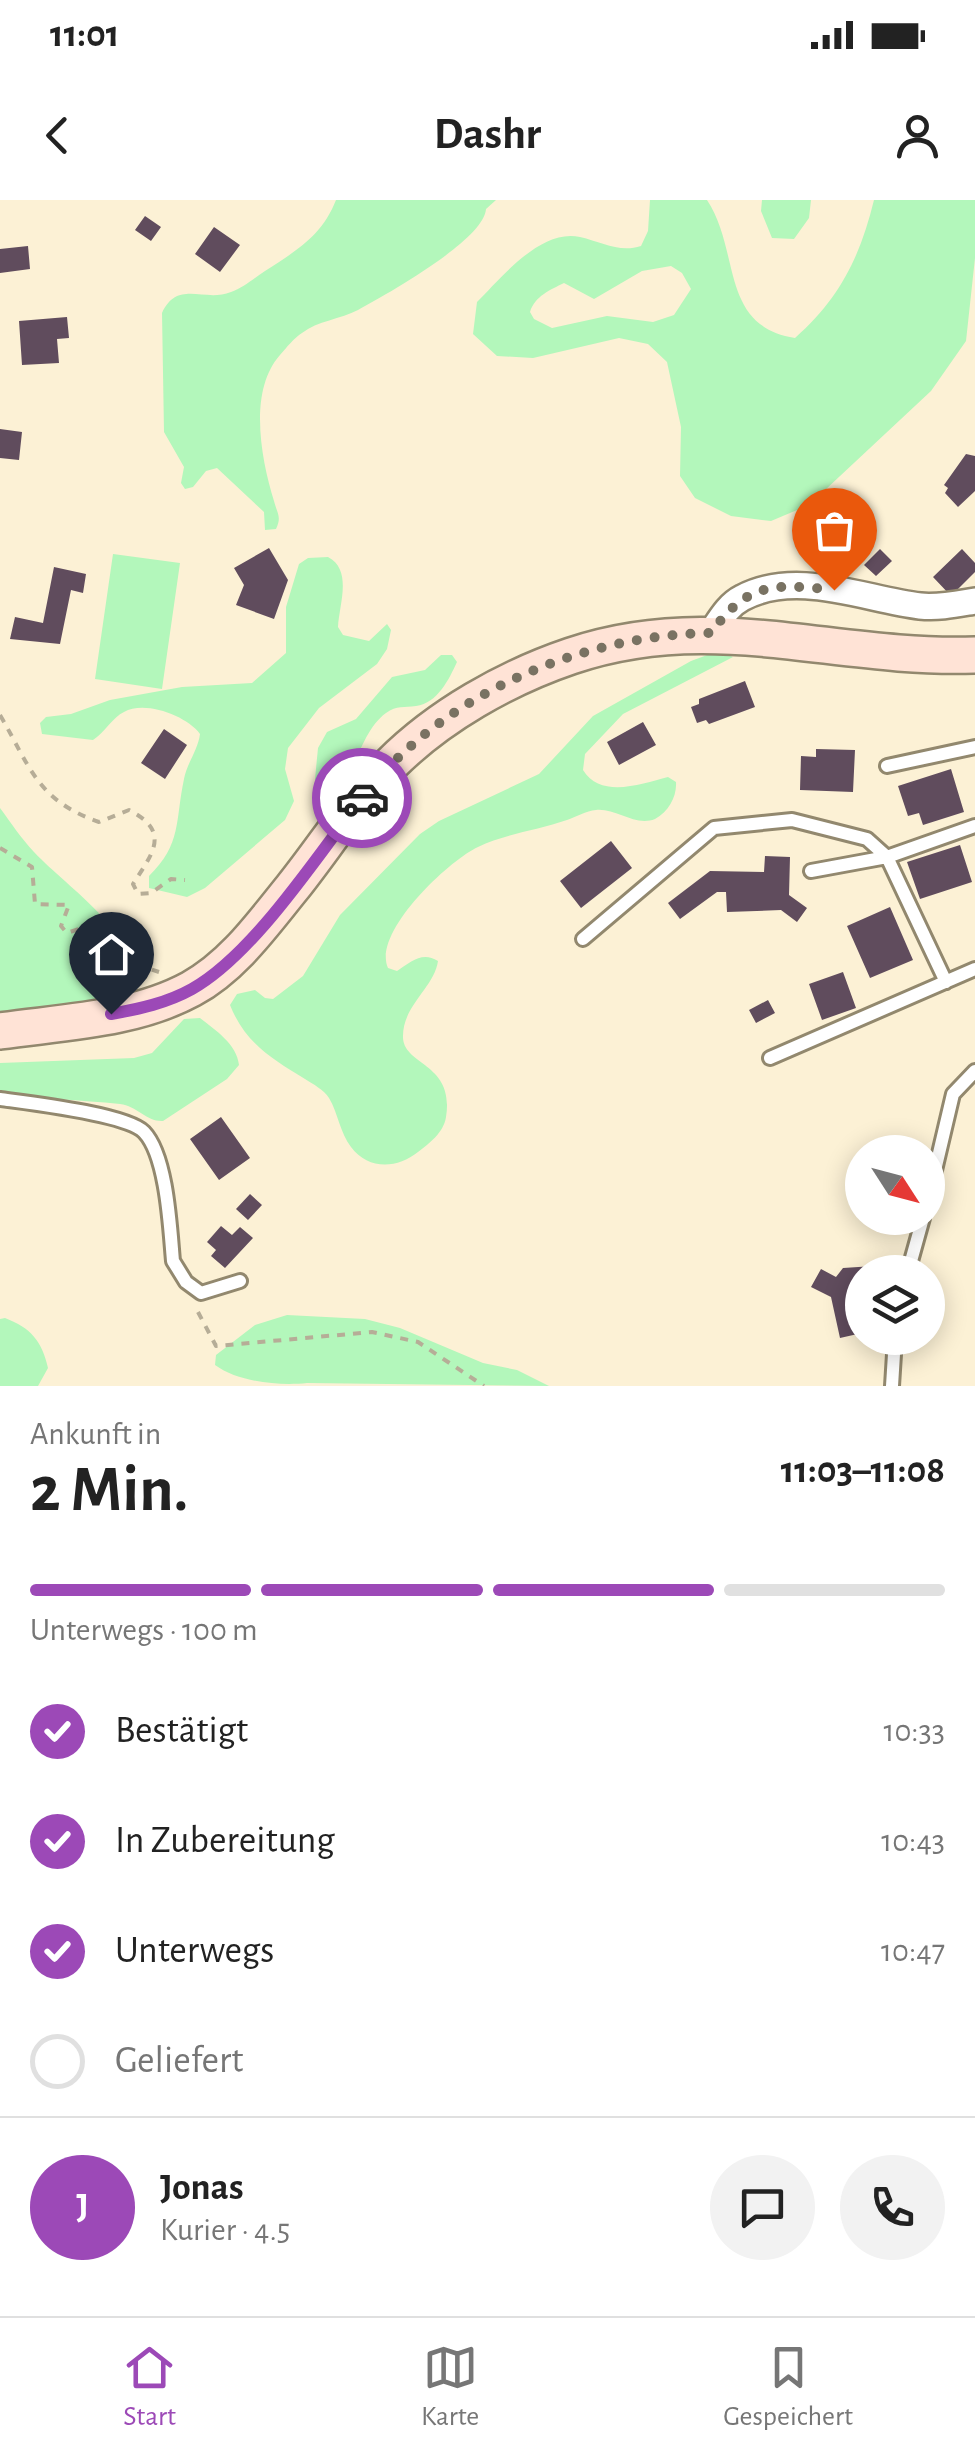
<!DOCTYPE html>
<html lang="de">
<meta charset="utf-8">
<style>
body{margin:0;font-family:"Alegreya Sans",sans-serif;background:#f2f2f2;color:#222;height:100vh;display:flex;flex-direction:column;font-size:38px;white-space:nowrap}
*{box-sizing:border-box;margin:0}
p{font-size:32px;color:#767676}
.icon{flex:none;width:55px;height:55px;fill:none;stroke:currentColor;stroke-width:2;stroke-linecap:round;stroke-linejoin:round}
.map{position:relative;height:1186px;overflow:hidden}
.drawer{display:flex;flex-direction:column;background:#fff;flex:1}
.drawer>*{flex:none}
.needle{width:65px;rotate:126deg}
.controls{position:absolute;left:845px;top:935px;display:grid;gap:20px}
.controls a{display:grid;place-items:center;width:100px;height:100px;border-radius:50%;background:#fff;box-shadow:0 5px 25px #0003;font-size:50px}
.pin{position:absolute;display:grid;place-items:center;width:85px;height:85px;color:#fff;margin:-102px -42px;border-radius:50% 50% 50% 0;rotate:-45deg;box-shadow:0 0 10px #0007}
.pin .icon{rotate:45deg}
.courier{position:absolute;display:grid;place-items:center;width:100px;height:100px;margin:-50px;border:8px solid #9c49b7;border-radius:50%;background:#fff;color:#222;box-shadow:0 2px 12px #0007}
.summary em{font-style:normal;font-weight:700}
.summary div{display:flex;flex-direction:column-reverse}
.summary{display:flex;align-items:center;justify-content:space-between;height:170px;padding:0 30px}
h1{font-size:65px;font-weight:700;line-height:75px}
.bar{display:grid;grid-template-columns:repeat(4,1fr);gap:15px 10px;align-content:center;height:120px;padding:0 30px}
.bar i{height:12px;border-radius:8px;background:#e0e0e0}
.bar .on{background:#9c49b7}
.bar p{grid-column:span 4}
.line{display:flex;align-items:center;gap:25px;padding:0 30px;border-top:2px solid #e0e0e0}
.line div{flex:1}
.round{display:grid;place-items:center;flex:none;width:105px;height:105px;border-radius:52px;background:#f2f2f2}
ol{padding:0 30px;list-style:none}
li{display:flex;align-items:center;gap:30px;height:110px}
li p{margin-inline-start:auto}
li .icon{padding:10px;border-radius:50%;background:#9c49b7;color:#fff;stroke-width:4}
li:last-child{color:#767676}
li i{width:55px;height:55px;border:5px solid #e0e0e0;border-radius:50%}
.status{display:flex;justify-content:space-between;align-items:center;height:70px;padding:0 50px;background:#fff;direction:ltr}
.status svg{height:28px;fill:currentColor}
header{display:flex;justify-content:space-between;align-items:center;height:130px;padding:0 30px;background:#fff;font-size:45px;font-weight:700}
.menu{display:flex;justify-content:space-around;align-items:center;height:140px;border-top:2px solid #e0e0e0;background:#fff;font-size:28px;color:#767676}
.menu a{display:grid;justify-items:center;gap:5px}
.menu .on{color:#9c49b7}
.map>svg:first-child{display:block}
.green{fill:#b3f7bb;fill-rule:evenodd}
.building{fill:#604c5d}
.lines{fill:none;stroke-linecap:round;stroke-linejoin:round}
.lane-casing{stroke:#92886e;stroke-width:18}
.street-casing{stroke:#92886e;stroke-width:30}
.secondary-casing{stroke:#92886e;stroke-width:40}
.path{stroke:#b6ad97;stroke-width:4;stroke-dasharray:8 8;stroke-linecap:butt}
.lane{stroke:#fff;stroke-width:12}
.street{stroke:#fff;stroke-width:25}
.secondary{stroke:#ffe3d6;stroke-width:35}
.done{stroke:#797262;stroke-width:10;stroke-dasharray:0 18}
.route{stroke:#9c49b7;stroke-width:12}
</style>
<div class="status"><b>11:01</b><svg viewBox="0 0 49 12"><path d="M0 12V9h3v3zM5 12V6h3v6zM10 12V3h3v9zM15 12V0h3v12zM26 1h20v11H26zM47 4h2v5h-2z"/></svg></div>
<header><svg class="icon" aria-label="back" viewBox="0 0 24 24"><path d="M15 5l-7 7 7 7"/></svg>Dashr<svg class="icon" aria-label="person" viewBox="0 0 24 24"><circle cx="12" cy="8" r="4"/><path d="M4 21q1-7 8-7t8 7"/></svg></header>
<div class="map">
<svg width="975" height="1186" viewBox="0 0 975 1186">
<rect width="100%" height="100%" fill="#fcf1d5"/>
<path class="green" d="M336 0H496L486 9C484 40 387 94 358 110 341 119 317 121 302 133 294 138 287 147 280 155 248 191 261 259 274 301 277 313 282 317 276 329L265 330 264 312 217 268 206 271 193 287 185 289 181 283 184 267 164 232 162 113C178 79 204 103 231 92 243 88 254 78 265 71 296 51 322 36 336 0Z
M650 0H707C741 51 719 126 795 138 840 98 860 57 874 0H975V58L966 141 931 191 809 305 771 321 731 316 695 298 680 276 681 227 667 162 648 144 619 138 533 158 497 156 473 134 477 102C501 78 541 28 580 37 602 42 619 53 641 46L648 31ZM671 66 682 73 691 89 674 115 653 122 607 116 552 128 534 119 530 112C535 96 550 90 564 83L594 99 642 71Z
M762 0H811L809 18 794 39 772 38 761 11Z
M113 354 180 363 162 489 95 479Z
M328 357C353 370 339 405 338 427L343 435 369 441 387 424 391 430 387 449 377 464 319 508 288 548 285 569 294 601 285 620 205 688 187 697 149 688V676C182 644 175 621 184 579 187 563 198 550 200 534 187 516 145 500 124 512 113 517 104 533 93 540L42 534 40 523 46 517 71 514 110 500 182 487 252 483 286 453V407L299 364 308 358Z
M718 451 733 457 623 514 585 554 583 570C601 599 641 584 668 577L676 582C677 596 669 612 655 619 635 627 616 608 596 610 586 611 576 617 567 620 538 630 505 634 478 647 448 661 372 733 388 768L397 771C411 762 422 751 438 761 434 788 403 805 403 836 402 866 455 862 446 917 444 932 429 944 418 952 397 969 368 970 351 947 340 933 338 913 329 898 324 890 313 884 305 879 272 859 245 843 230 805L237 794 255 790 265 798 273 799 303 776 340 715 420 634 439 621 539 574 593 516 691 461Z
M441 455H452L457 462C449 479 438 503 416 506 404 508 397 505 386 513 360 532 358 573 332 589L320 586 315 579 318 548 327 532 356 519 392 477 425 470Z
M0 608C11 623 21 638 34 652 72 692 140 733 136 793L0 819Z
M200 818C215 830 237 844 239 865L227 879 163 921C147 922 137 906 120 904 80 900 40 899 0 892V863L134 858 152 853 184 819Z
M287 1115 365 1119 400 1128 483 1163 517 1170 549 1186 307 1183C279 1186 238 1182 215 1165L216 1155 255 1125Z
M5 1118C31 1128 42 1141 48 1168L38 1186H0V1119Z"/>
<path class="building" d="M145 16 161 27 151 41 135 30Z
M214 27 240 45 220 72 195 54Z
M28 46 30 69 0 73V49Z
M67 117 69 138 57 139 59 163 22 165 19 121Z
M0 229 22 232 19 260 0 258Z
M966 254 975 256V291L958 307 945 293 948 288 944 285Z
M269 348 288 380 274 419 236 405 244 385 234 368Z
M880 349 892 361 876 376 864 365Z
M962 349 975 363V372L951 396 933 377Z
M54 367 86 374 83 393 71 390 60 444 10 439 15 417 43 423Z
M745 481 755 507 709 524 706 520 697 523 691 507 699 504V499Z
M643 522 656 545 619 565 607 542Z
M164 529 187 545 165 579 141 563Z
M816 549 855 550 853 592 800 590 801 556 816 557Z
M951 569 964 612 923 625 919 613 908 616 898 586Z
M611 641 632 668 581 708 560 681Z
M960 645 972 682 920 699 907 662Z
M765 656 790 657 789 695 807 708 797 722 781 710 727 712 726 692H717L680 719 668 703 710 671 764 672Z
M890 707 913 760 870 778 847 726Z
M843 772 856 808 822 820 809 784Z
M768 800 775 813 756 823 749 810Z
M221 917 250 958 219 980 190 939Z
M250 994 262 1005 248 1020 236 1009Z
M221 1026 232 1035 240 1027 253 1038 225 1068 211 1056 216 1050 207 1042Z
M874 1066 875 1072H862V1133L840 1138 831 1097 811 1087 821 1069 836 1077 843 1068Z"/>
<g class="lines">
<g class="lane-casing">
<path id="lane" d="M887 566 975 547
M811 671 887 657 975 626
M583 739 714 628 792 620 867 639 887 657 946 782
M770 858 975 769
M0 899C29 903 126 914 144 932 167 956 170 1028 173 1061L186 1082 201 1093 240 1081
M928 1000 953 894 975 871
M908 1072 923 1018
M892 1186 895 1138"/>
</g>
<g class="street-casing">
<path id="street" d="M711 433C720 420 728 405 742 398 796 369 864 399 920 406 939 408 957 404 975 401"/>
</g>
<g class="secondary-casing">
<path id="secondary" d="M0 831C63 822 134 820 191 789 233 766 262 725 292 688 325 647 353 601 391 564 439 516 506 478 571 456 713 408 833 460 975 455"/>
</g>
<path class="path" d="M0 515C30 566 36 600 99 622L129 610C172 632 152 654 133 684L138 694 151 693 171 679 185 680
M0 648 32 667 35 704 69 705 61 726 67 733 85 727 118 742 141 766 159 772
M198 1112 216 1146 372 1132 418 1142 484 1186"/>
<use href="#lane" class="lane"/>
<use href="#street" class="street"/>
<use href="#secondary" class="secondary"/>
</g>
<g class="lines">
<path class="done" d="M362 598C442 494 581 435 711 433 748 381 775 384 834 390"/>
<path class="route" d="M111 814C139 809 167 803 192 789 254 754 317 656 362 598"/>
</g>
</svg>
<div class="controls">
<a><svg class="needle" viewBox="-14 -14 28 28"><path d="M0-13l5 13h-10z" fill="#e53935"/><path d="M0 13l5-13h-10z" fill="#767676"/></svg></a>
<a><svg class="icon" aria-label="layers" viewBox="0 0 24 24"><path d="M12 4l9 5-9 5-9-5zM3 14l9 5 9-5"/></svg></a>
</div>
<div class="pin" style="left:834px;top:390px;background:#ea580c"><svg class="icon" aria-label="bag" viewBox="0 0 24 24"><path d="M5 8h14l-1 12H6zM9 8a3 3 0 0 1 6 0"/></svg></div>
<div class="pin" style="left:111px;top:814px;background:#1f2937"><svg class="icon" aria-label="home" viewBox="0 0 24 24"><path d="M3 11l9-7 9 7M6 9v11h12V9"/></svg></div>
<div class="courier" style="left:362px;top:598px"><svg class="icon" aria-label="car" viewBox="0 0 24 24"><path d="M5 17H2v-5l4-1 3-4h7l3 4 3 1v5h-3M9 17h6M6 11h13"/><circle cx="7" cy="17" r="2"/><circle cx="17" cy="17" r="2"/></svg></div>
</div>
<section class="drawer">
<div class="summary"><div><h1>2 Min.</h1><p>Ankunft in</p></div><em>11:03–11:08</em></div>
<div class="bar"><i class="on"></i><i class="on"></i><i class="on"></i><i></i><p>Unterwegs · 100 m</p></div>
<ol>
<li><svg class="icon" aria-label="check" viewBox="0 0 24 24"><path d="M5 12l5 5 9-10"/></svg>Bestätigt<p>10:33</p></li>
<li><svg class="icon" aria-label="check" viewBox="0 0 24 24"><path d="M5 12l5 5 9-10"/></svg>In Zubereitung<p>10:43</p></li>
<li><svg class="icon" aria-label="check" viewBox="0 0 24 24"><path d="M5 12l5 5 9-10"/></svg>Unterwegs<p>10:47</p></li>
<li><i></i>Geliefert</li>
</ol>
<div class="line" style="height:180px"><b class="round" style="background:#9c49b7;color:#fff">J</b><div><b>Jonas</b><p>Kurier · 4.5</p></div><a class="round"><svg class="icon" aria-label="chat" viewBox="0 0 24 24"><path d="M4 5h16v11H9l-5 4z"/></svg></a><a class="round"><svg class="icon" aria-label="phone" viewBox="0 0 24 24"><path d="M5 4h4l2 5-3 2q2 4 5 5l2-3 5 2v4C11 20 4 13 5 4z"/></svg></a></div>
</section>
<nav class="menu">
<a class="on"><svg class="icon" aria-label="home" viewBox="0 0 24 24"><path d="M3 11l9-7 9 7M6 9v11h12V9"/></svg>Start</a>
<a><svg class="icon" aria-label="map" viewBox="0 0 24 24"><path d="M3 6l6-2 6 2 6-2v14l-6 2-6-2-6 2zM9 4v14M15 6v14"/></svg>Karte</a>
<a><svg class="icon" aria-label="saved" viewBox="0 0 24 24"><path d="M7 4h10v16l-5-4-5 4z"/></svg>Gespeichert</a>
</nav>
